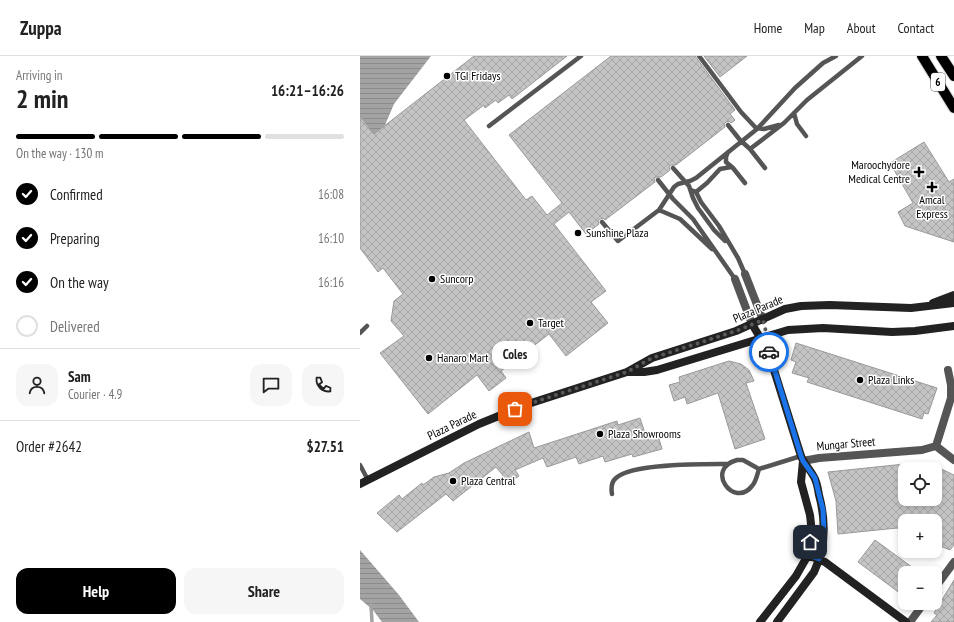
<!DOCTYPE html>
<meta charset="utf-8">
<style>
body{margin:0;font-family:"PT Sans Narrow",sans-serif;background:#f6f6f6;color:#222;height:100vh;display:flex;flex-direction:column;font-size:15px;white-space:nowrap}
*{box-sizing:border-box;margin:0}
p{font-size:13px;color:#767676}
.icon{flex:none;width:22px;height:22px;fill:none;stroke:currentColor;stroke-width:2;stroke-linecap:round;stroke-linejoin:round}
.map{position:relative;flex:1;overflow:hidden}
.panel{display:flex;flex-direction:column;background:#fff;width:360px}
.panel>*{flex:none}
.fabs{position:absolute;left:538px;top:406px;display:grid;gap:8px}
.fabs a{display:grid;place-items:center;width:44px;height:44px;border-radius:8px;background:#fff;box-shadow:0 2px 6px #0003;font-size:20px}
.pin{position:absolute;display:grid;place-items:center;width:34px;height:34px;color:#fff;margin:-17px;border-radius:8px;box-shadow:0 2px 6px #0006}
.courier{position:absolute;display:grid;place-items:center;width:40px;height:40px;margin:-20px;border:3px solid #1a73e8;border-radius:50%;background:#fff;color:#222;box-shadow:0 1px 5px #0007}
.bubble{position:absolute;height:28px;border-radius:12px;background:#fff;box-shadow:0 2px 6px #0003;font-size:13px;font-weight:600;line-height:28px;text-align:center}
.headline em{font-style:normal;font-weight:600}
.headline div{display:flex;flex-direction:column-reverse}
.headline{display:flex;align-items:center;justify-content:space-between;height:68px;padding:0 16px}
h1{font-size:26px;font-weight:600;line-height:30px}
.bar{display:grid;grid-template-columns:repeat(4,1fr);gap:6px 4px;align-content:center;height:48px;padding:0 16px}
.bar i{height:5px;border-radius:3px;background:#e0e0e0}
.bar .on{background:#000}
.bar p{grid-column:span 4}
.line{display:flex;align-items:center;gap:10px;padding:0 16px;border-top:1px solid #e0e0e0}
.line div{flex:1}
.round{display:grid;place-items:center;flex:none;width:42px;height:42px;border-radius:12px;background:#f6f6f6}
ol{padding:0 16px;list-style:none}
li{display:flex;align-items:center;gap:12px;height:44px}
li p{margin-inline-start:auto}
li .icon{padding:4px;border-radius:50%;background:#000;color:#fff;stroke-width:4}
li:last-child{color:#767676}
li i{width:22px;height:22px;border:2px solid #e0e0e0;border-radius:50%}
.primary-button{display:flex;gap:8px;margin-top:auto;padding:8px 16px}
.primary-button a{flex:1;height:46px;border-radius:12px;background:#000;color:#fff;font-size:16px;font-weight:600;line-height:46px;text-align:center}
.primary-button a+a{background:#f6f6f6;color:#222}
header{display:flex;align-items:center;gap:24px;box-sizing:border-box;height:56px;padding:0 20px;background:#fff;border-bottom:1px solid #e0e0e0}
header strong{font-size:19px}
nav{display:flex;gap:22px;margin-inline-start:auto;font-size:14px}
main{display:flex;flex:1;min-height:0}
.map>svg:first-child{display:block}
.water{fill:url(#water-rules)}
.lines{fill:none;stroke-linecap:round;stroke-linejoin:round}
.stream{stroke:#a3a3a3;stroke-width:3.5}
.building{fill:url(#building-cross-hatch);stroke:#999}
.primary-casing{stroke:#dbdbdb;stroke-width:12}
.lane{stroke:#555;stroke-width:4.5}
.street{stroke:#555;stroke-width:8}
.secondary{stroke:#222;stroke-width:8}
.primary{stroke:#000;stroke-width:10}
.done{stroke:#595959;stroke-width:4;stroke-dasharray:0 7.2}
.route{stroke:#1a73e8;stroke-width:5}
.poi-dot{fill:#000;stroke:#fff;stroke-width:1.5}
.labels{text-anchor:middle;stroke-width:3;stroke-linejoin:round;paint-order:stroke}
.shield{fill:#fff;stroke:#4c4c4c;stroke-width:1}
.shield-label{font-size:11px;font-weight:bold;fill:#000}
.poi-label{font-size:12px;fill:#000;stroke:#fff;text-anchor:start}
.street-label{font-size:12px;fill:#000;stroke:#fff}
</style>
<header>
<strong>Zuppa</strong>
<nav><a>Home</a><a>Map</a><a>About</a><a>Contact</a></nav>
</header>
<main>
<section class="panel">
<div class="headline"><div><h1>2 min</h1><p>Arriving in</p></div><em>16:21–16:26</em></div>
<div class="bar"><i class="on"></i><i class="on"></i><i class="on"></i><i></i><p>On the way · 130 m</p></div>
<ol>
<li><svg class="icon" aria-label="check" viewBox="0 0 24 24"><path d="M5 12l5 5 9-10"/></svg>Confirmed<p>16:08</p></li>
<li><svg class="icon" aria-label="check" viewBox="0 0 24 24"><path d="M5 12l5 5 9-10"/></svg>Preparing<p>16:10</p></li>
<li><svg class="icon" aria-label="check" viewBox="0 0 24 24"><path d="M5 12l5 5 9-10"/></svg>On the way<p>16:16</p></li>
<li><i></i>Delivered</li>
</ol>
<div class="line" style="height:72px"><a class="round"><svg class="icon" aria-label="person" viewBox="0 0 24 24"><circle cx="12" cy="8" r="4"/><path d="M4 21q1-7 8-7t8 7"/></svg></a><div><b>Sam</b><p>Courier · 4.9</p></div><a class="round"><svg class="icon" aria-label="chat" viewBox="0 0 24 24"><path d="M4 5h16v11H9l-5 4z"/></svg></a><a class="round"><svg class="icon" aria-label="phone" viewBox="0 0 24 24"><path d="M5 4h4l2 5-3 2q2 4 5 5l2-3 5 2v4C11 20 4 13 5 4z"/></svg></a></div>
<div class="line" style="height:52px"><div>Order #2642</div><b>$27.51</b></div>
<div class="primary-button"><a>Help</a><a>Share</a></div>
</section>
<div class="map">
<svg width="594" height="566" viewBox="0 0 594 566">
<defs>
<pattern id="water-rules" width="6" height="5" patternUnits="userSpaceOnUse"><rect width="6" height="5" fill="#a3a3a3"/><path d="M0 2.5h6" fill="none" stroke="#8b8b8b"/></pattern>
<pattern id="building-cross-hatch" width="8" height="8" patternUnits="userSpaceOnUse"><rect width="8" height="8" fill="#c4c4c4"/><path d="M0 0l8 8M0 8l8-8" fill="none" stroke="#a7a7a7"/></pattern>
</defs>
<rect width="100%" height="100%" fill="#fff"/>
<path class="water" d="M0 0H71L34 48 19 83 0 132Z
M0 494 39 539 59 566H22L13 554 0 543Z"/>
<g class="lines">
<path class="stream" d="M11 549 12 566"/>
</g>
<path class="building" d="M114 0H207L152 43 149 39 138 47 136 44 125 52 124 49 104 64 166 144 172 140 187 159 202 147 149 79 251 0H335L375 54 370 58 375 64 371 67 369 65 366 66 364 68 365 71 316 109H311L309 111 310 114 301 121H296L294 123 295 126 245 164 243 162 240 163 238 165 239 168 226 178 209 156 194 168 246 235 231 246 248 267 206 300 189 278 141 315 146 322 129 335 117 319 68 358 20 297 44 280 31 265 34 245 43 238 23 212 18 216 0 192V60L14 78Z
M344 0H387L360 21Z
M564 86 589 126 594 123V186L545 170 538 156 553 147 530 107Z
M436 287 577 332 568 358 564 357 562 363 447 326 449 322 432 317 436 306 431 304Z
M369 305 381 308 389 314 394 325 386 327 405 383 375 393 358 337 327 348 325 341 314 345 309 329 320 326 319 321Z
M280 362 286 380 297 376 302 393 273 401 272 398 245 406 243 400 219 408 216 401 187 411 183 402 155 414 159 420 149 427 136 411 93 445 86 438 37 476 17 457 39 439 42 443 62 427 63 429 74 421 89 417 104 407 169 376 174 392 257 365 258 369Z
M545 408V443H575V410L594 419V489L590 494 575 488V465H545V475L537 472 478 478 476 445 468 416Z
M515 484 560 517H545V541L498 506Z
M594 524V566H571L577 559 574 557Z"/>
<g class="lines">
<g class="primary-casing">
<path id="primary" d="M562 0 594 52
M581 0 594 20"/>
</g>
<path class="lane" d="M339 0 381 56 396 72 404 73 419 69
M434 57 437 68 446 80
M368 69 380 84 390 93 405 112
M129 70 221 0
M390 93 424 67 447 44 502 0
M368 96 366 101V106L373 112 385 127
M313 112 329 130 333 142 338 152 354 174 365 185
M298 124 313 143 333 163 375 223
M331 134 336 136 341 146 359 170 378 202 385 218
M336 136 347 127 360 113 371 111
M299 154 320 163 352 193
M242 166 258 185 299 154 314 131 318 128 330 125 336 122 397 73 435 32 463 7 476 0
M0 277 7 270
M377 404H383L399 413C397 419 396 426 392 430 374 453 344 413 377 404Z
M0 409 8 424
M399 413 441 400
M252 438C251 432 251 426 256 422 272 407 344 408 367 408"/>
<path class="street" d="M385 218 403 264
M375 223 392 268
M576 390 591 342V329L588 314
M576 390 594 404
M443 405 459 402 562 394 576 390
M575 532 594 506
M550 566 564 547"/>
<path class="secondary" d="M573 247 594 239
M392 268 408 295 441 400C444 408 450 413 454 421 457 426 458 433 459 439 466 465 466 491 454 516L417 566
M267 316H284L297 314 428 274 463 272 532 276 555 275 594 270
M0 428 119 368 168 348 267 316 292 302 376 275 425 253 441 250 470 249 551 252 594 247
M448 499 465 506 546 566
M400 566 436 520 448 499 451 468 450 459 441 426 443 405"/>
<use href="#primary" class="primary"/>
</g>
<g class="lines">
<path class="done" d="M155 353 168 348 267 316 292 302 376 275 403 264 407 280V292L409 296"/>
<path class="route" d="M409 296 441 400 443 405 455 422 463 454 464 479 459 503 448 499 450 486"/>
</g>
<g class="poi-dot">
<circle cx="87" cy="20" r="4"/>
<path d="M557 110h4v4h4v4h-4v4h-4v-4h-4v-4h4z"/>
<path d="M570 125h4v4h4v4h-4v4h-4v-4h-4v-4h4z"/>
<circle cx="218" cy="177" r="4"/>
<circle cx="72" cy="223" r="4"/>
<circle cx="170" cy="267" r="4"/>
<circle cx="69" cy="302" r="4"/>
<circle cx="500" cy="324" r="4"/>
<circle cx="240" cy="378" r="4"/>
<circle cx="93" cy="425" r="4"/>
</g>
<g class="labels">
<rect class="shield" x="571" y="17" width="14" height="18" rx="3"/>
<g class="shield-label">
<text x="578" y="30">6</text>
</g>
<g class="poi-label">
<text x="95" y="24">TGI Fridays</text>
<text x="550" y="113" text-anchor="end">Maroochydore<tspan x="550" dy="14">Medical Centre</tspan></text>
<text x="572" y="148" text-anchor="middle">Amcal<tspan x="572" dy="14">Express</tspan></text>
<text x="226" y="181">Sunshine Plaza</text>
<text x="80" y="227">Suncorp</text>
<text x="178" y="271">Target</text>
<text x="77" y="306">Hanaro Mart</text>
<text x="508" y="328">Plaza Links</text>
<text x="248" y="382">Plaza Showrooms</text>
<text x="101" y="429">Plaza Central</text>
</g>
<g class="street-label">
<text transform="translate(398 253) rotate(-23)" y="4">Plaza Parade</text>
<text transform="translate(92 369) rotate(-26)" y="4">Plaza Parade</text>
<text transform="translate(486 388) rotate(-5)" y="4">Mungar Street</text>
</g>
</g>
</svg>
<div class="fabs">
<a><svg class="icon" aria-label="locate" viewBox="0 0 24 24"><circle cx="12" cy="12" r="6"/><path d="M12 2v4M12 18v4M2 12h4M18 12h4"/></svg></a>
<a>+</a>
<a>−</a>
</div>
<div class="pin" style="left:155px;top:353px;background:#ea580c"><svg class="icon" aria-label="bag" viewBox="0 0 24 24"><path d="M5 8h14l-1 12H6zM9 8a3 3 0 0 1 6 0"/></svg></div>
<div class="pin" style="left:450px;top:486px;background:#1f2937"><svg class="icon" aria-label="home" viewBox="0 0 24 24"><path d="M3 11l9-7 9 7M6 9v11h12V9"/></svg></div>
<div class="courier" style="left:409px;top:296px"><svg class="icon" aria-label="car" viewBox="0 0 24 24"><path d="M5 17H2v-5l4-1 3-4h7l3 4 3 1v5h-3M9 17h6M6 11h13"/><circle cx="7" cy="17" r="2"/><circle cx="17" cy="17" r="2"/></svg></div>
<div class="bubble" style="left:132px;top:285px;width:46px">Coles</div>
</div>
</main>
